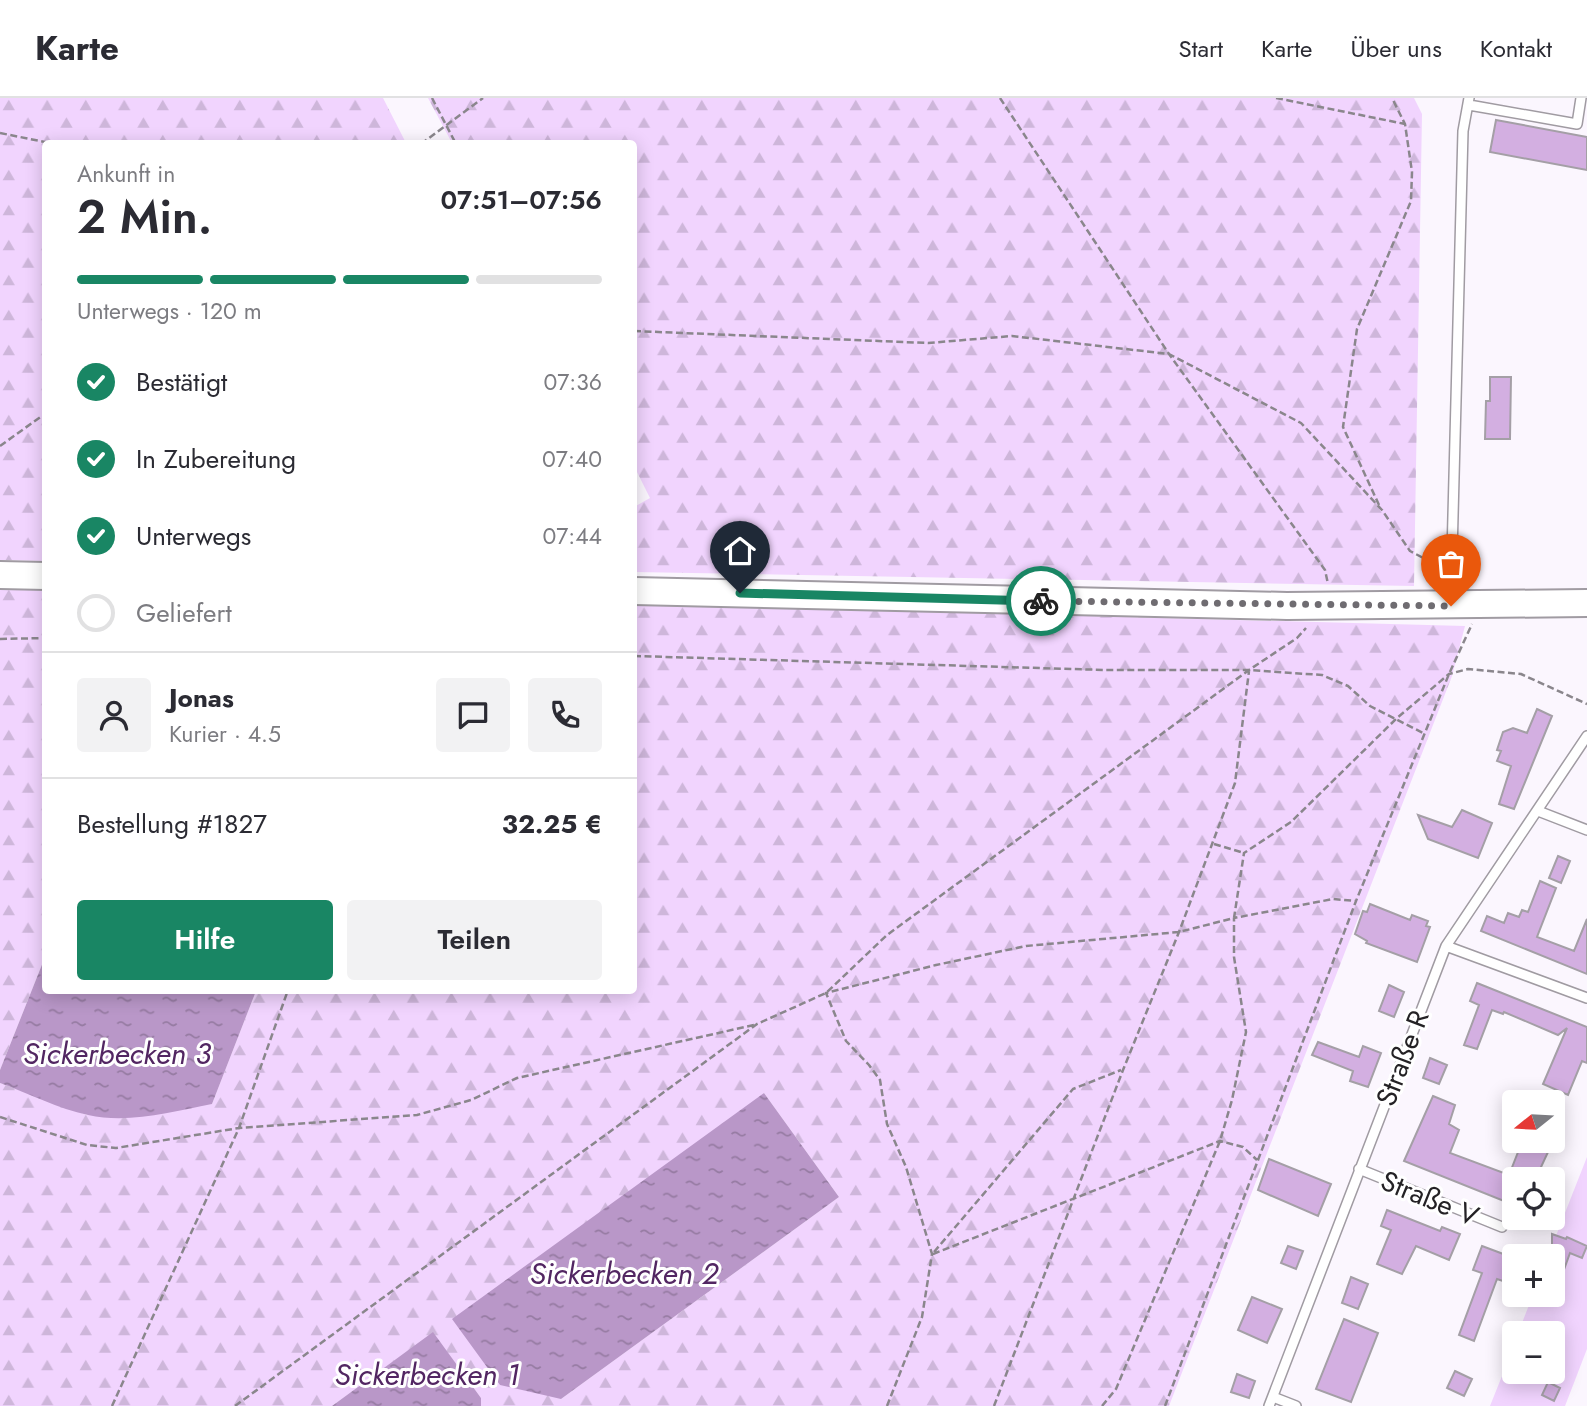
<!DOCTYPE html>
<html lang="de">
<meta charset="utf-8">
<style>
body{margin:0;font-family:Jost,sans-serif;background:#f2f2f3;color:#2b2b33;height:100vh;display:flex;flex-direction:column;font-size:26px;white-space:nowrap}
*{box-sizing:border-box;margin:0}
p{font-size:23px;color:#7c7c81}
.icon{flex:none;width:38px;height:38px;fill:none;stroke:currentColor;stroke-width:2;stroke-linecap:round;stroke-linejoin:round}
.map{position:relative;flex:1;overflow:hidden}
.side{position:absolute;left:42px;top:42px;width:595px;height:854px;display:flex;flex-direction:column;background:#fff;border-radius:7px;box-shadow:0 4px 18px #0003}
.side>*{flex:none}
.needle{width:46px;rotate:252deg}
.fabs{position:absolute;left:1502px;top:992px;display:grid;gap:14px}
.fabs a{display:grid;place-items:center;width:63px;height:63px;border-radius:7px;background:#fff;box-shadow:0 4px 18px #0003;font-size:35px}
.pin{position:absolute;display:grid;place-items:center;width:60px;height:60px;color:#fff;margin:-72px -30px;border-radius:50% 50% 50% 0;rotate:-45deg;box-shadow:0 0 7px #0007}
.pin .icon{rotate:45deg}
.courier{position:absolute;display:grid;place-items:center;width:70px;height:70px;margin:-35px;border:5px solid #198664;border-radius:50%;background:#fff;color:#222;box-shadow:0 2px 9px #0007}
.head em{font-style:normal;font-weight:600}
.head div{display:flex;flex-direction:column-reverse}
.head{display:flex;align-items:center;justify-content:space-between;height:119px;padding:0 35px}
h1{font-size:46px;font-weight:600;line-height:52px}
.bar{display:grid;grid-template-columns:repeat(4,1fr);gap:10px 7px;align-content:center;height:84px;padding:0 35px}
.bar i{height:9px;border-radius:5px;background:#e1e1e2}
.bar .current{background:#198664}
.bar p{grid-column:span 4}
.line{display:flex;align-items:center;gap:18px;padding:0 35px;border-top:2px solid #e1e1e2}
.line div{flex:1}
.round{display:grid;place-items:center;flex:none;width:74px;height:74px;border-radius:7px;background:#f2f2f3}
ol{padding:0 35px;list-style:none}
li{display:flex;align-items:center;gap:21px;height:77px}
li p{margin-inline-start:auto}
li .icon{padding:7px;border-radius:50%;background:#198664;color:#fff;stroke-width:4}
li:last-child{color:#7c7c81}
li i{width:38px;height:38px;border:4px solid #e1e1e2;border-radius:50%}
.cta{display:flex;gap:14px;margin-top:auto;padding:14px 35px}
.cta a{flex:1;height:80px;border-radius:7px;background:#198664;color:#fff;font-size:28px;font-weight:600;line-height:80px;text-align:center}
.cta a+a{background:#f2f2f3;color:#2b2b33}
header{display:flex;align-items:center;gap:42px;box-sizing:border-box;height:98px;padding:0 35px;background:#fff;border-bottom:2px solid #e1e1e2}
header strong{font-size:33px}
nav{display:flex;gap:38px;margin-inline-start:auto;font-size:24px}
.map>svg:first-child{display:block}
.forest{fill:url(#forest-firs);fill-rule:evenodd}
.garden{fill:#f1d4fe}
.water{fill:url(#water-ripples)}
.building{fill:#d3afe1;stroke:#a49fa6;stroke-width:2}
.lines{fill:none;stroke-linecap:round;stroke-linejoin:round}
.service-casing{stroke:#a09ba2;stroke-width:12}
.secondary-casing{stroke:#a09ba2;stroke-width:30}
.path{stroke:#8a868c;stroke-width:2.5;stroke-dasharray:7 3.5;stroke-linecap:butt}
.service{stroke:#fff;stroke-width:9}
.secondary{stroke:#fff;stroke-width:26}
.done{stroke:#6f6c71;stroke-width:7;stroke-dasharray:0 12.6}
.route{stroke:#198664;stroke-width:9}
.labels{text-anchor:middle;stroke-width:6;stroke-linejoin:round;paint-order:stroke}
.street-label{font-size:28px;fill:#242225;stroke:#fff}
.water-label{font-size:30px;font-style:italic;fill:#522662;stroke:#fff}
</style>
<header>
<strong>Karte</strong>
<nav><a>Start</a><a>Karte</a><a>Über uns</a><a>Kontakt</a></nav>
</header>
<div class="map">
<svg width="1587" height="1308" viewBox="0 0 1587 1308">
<defs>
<pattern id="forest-firs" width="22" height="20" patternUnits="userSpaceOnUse" patternTransform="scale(1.75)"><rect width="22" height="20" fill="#f1d4fe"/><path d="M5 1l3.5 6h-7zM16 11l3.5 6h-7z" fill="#ceb6da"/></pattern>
<pattern id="water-ripples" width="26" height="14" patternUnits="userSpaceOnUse" patternTransform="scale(1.75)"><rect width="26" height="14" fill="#b997c8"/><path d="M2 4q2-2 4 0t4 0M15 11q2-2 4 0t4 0" fill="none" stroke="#967ba2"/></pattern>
</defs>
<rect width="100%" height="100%" fill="#fbf6fe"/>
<path class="forest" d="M0 0H383L406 45 46 46 45 463 0 462Z
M428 0H1414L1422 16 1414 488 634 474V409L650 400 634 368V46L452 45Z
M0 491 46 492 45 859 0 972Z
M634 506 1465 528 1452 578 1169 1308H481V1300L433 1235 332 1308H0V985L87 1017 212 1006 256 893 634 892ZM764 995 839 1099 561 1301Z"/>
<path class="garden" d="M1587 1059V1251L1565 1308H1490L1514 1248V1274H1552V1236L1518 1235 1533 1197H1552V1158H1548Z"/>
<path class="water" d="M45 859 46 892 256 893 212 1006C172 1014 128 1026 88 1017 59 1011 28 995 0 985V972Z
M764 995 839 1099 561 1301 500 1287 452 1221Z
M433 1234 481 1300V1308H332Z"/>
<path class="building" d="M1496 22 1587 39V72L1490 54Z
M1490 279H1511L1510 341H1485L1486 303H1490Z
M1537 611 1552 618 1514 711 1499 706 1511 668 1497 663 1501 653 1497 652 1503 634 1513 630 1527 635Z
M1462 712 1492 725 1478 760 1428 741 1418 717 1452 729Z
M1558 758 1570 763 1561 785 1549 780Z
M1540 783 1556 790 1537 839 1574 853 1587 821V876L1481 833 1487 818 1504 825 1508 815 1519 819 1522 812 1528 814Z
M1370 806 1410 822 1412 817 1428 823 1426 828 1430 829 1417 864 1366 845 1367 843 1355 836 1363 813 1367 814Z
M1477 885 1587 929V965L1582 963 1568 997 1543 986 1567 930 1558 937 1504 914 1503 916 1492 912 1477 951 1464 947 1479 907 1470 903Z
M1389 887 1404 894 1394 919 1379 913Z
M1318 944 1359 959 1363 948 1381 955 1368 989 1350 983 1353 973 1312 957Z
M1430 960 1447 967 1439 986 1423 980Z
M1433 998 1455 1007 1449 1026 1459 1032 1450 1055 1509 1077 1522 1044 1548 1054 1535 1082H1514V1107L1404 1063Z
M1269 1061 1331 1086 1318 1118 1258 1092Z
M1387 1112 1440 1133 1442 1129 1460 1136 1449 1162 1416 1148 1402 1176 1377 1166 1391 1132 1381 1128Z
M1552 1136 1566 1141 1567 1139 1587 1148 1582 1160 1570 1155 1554 1199 1552 1198Z
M1288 1148 1303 1153 1296 1171 1281 1165Z
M1482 1148 1514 1160V1173L1509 1185 1497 1181 1474 1243 1459 1237 1482 1175 1473 1172Z
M1351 1179 1368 1186 1358 1211 1342 1205Z
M1252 1199 1282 1211 1267 1245 1238 1232Z
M1344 1221 1378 1235 1351 1304 1316 1291Z
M1455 1273 1472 1281 1464 1298 1447 1290Z
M1237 1276 1255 1283 1249 1300 1231 1294Z
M1548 1284 1560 1290 1554 1303 1542 1297Z"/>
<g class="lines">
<g class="service-casing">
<path id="service" d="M1469 7 1577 26 1581 0
M1452 456 1463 33 1469 0
M1538 713 1587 732
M1446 848 1587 900
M1359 1071 1502 1129
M1273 1299 1296 1308
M1269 1308 1446 848 1587 638"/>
</g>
<g class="secondary-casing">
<path id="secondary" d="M0 477 46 478
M634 493 1287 508 1587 505"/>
</g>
<path class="path" d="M432 0 456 46
M1000 0 1169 256 1325 472 1328 486
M1276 0 1405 26
M0 35 55 46
M421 46 483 0
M634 233 928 245 1012 238 1169 256 1301 325 1382 412 1410 453 1452 475
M0 348 46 315
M1379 407 1343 329 1357 231 1411 103 1412 74 1405 26 1392 0
M0 541 46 540
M634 558 1105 572H1249L1322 577 1348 588 1370 608 1425 636
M1214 746 1244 755
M0 1019 87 1047 116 1050 239 1030 417 1017 471 1002 517 980 754 927
M934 1154 1073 991 1121 972
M933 1156 1220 1043 1243 1049 1257 1062
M112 1308 239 1030 288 892
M235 1308 757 926 826 895 887 837 1249 572 1297 540 1306 530
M887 1308 922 1219 932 1156 906 1069 887 1026 880 982 869 967 846 943 826 895 936 867 1026 848 1179 834 1234 820 1244 755 1291 724 1397 620 1449 576 1468 571 1521 576 1587 606
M994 1308 1123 972 1179 834 1235 685 1249 573
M1102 1308 1116 1291 1220 1043 1232 1002 1246 934 1234 859V820L1333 801 1356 803
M1165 1308 1356 803 1449 576 1472 526"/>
<use href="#service" class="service"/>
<use href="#secondary" class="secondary"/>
</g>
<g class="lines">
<path class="done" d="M1041 503 1451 508"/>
<path class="route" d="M740 495 1041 503"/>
</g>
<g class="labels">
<g class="street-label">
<text transform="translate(1402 960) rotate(-69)" y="10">Straße R</text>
<text transform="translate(1430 1100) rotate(22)" y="10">Straße V</text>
</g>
<g class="water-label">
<text x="117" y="966">Sickerbecken 3</text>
<text x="624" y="1186">Sickerbecken 2</text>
<text x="427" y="1287">Sickerbecken 1</text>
</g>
</g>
</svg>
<div class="fabs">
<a><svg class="needle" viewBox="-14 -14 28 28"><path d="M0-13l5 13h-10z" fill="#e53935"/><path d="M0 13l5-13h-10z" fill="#7c7c81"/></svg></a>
<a><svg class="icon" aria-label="locate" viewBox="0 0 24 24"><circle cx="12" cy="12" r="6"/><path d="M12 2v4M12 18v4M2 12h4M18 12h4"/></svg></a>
<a>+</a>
<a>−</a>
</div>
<div class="pin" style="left:1451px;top:508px;background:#ea580c"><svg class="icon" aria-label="bag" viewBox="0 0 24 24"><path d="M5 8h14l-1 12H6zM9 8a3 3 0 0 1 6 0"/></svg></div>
<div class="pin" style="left:740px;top:495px;background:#1f2937"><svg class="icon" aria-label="home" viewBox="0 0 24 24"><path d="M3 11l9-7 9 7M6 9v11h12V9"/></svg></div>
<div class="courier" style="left:1041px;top:503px"><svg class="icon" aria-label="bike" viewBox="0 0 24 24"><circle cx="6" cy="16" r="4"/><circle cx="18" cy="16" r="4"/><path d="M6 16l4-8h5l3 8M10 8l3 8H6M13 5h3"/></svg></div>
<section class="side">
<div class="head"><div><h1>2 Min.</h1><p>Ankunft in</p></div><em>07:51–07:56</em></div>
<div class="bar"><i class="current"></i><i class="current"></i><i class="current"></i><i></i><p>Unterwegs · 120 m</p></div>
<ol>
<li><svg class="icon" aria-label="check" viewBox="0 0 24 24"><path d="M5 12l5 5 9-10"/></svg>Bestätigt<p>07:36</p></li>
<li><svg class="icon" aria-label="check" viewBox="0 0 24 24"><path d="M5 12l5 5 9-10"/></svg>In Zubereitung<p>07:40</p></li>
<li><svg class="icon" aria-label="check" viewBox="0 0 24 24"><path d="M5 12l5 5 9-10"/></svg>Unterwegs<p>07:44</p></li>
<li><i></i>Geliefert</li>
</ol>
<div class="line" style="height:126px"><a class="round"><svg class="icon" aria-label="person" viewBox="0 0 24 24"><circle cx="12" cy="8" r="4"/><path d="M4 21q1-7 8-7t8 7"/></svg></a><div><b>Jonas</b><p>Kurier · 4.5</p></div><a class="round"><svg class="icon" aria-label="chat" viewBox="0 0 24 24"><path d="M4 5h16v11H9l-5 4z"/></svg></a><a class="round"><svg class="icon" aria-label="phone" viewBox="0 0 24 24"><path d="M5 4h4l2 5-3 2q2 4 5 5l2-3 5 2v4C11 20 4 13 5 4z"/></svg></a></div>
<div class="line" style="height:91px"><div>Bestellung #1827</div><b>32.25 €</b></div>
<div class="cta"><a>Hilfe</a><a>Teilen</a></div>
</section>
</div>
